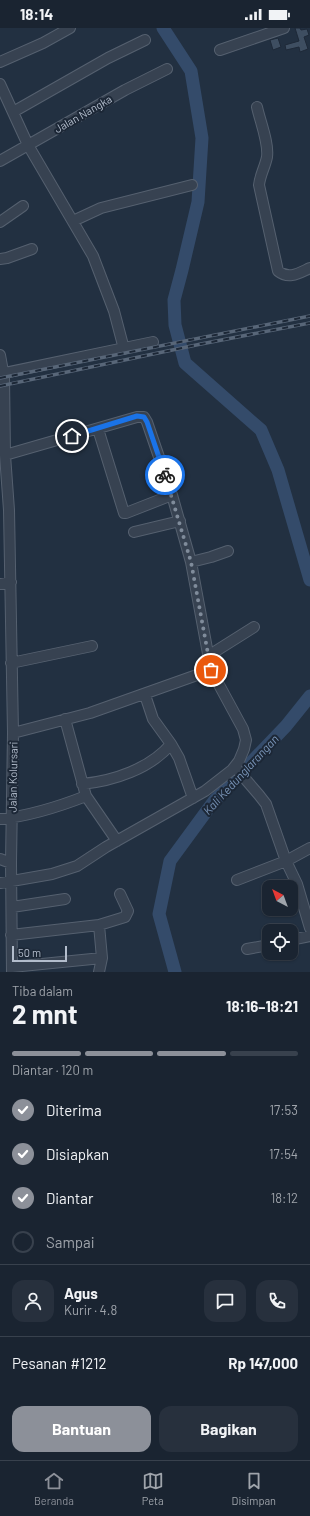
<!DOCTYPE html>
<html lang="id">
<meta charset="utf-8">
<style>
body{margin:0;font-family:Barlow,sans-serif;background:#27303d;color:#f1f3f6;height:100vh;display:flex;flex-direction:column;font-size:15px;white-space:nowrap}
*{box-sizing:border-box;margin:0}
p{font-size:13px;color:#9fa4ab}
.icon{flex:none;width:22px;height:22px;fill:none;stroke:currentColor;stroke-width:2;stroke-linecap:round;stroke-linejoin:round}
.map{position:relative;height:944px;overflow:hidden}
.details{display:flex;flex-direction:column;background:#1a2431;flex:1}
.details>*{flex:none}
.needle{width:26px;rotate:319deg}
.fabs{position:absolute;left:262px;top:852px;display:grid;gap:8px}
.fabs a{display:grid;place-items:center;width:36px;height:36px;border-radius:8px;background:#1a2431;box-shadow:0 1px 3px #0004,0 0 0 1px #38414d;font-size:20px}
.scale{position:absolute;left:12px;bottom:10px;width:55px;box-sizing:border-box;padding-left:4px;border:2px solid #b3bdcc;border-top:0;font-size:11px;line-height:14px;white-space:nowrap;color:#b3bdcc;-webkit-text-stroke:3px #1c2736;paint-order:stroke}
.pin{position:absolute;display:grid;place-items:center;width:34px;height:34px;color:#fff;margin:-17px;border:2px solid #fff;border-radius:50%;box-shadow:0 1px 4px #0007}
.courier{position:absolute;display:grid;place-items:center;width:40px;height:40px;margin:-20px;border:3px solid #1a73e8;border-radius:50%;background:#fff;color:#222;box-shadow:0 1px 5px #0007}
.headline em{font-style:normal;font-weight:700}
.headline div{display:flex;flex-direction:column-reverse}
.headline{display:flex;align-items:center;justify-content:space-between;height:68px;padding:0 12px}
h1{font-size:26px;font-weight:700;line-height:30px}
.bar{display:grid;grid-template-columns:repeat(4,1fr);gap:6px 4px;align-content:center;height:48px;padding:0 12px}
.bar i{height:5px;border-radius:3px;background:#38414d}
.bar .current{background:#8c9099}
.bar p{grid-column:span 4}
.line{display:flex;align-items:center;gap:10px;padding:0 12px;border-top:1px solid #38414d}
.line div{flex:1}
.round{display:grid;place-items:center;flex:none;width:42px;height:42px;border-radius:12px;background:#27303d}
ol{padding:0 12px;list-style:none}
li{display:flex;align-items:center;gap:12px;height:44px}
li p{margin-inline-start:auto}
li .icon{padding:4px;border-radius:50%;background:#8c9099;color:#fff;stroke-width:4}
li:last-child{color:#9fa4ab}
li i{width:22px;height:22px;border:2px solid #38414d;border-radius:50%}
.primary-button{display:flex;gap:8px;margin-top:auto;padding:8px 12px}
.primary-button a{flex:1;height:46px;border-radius:12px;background:#8c9099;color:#fff;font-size:16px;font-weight:700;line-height:46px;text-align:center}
.primary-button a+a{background:#27303d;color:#f1f3f6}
.status{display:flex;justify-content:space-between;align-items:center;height:28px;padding:0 20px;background:#1a2431;direction:ltr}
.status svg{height:11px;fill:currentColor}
.tabs{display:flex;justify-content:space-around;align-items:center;height:56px;border-top:1px solid #38414d;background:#1a2431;font-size:11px;color:#9fa4ab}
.tabs a{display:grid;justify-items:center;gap:2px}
.tabs .current{color:#8c9099}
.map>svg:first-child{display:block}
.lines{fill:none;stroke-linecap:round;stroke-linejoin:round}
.river{stroke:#344b6a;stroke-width:13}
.building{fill:#3e4e61;stroke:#1e2938}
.minor-casing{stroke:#55606f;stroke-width:12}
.minor{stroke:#374251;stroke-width:10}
.rail-casing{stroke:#586678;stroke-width:3.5}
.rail{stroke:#1c2736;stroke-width:2;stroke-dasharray:6;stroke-linecap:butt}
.done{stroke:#808c9b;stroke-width:4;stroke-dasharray:0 7.2}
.route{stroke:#1a73e8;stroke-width:5}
.labels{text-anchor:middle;stroke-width:4;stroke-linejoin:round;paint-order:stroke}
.street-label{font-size:11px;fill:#b3bdcc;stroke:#1c2736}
.water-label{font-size:12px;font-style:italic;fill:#7893b6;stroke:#1c2736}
</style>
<div class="status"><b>18:14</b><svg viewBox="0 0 49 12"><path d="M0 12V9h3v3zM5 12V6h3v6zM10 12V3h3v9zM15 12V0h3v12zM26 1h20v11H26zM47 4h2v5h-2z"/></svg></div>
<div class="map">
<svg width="310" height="944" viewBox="0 0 310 944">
<rect width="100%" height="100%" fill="#223041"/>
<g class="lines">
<path class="river" d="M163 0 191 43 202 110 198 174 182 242 174 272 175 297 185 335 261 402 278 442 310 552
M175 944 159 886 170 833 214 773 286 698 310 668"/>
</g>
<path class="building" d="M295 0H300L301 2 307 1 309 7 304 9 308 21 300 24 299 19 286 22 285 17 299 13Z
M278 10 281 19 273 22 270 12Z"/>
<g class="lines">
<g class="minor-casing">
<path id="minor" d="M220 22 284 0
M0 34 43 15 70 0
M0 56 28 117 93 228 114 283 124 321
M257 79C260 93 269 115 267 129 265 139 260 147 259 157L278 243C289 252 299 245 310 240
M13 84 108 30 145 12
M0 133 125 62 167 41
M73 193 101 180 192 157
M0 194 23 178
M0 231 7 230 32 221
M0 327 4 349 5 427 9 482 13 705 11 835 12 944
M0 346 153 314
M98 401 124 485H126L172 467
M134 504 180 493
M191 534 211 529 228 523
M0 556 11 554
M208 628 254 599
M11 635 92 618
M145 667 153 691 171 716 179 730 193 770
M65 691 86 768 117 813
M13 705 90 685 211 642
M235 739 259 767 266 776 286 833 297 856 310 900
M82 756C113 753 150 741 171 716
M0 791C29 788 58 779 86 768
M0 831 11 835
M237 852 286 833 310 820
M0 855 52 846 77 838 106 819 205 763 232 742 239 733 244 721 246 712 243 701 211 642 191 534 172 467 147 394 144 389H137L5 427
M12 879 65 871
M11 907 99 897 125 889 128 883 120 866
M291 912 310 908
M247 921 269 917
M12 939 102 930
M99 944 102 930 99 897"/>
</g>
<use href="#minor" class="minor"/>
<g class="rail-casing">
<path id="rail" d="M0 350 310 288
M0 358 201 316 310 295"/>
</g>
<use href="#rail" class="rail"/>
</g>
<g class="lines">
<path class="done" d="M165 447 191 534 211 642"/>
<path class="route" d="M72 408 137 388 144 389 147 394 165 447"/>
</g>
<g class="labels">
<g class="street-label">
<text transform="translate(83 86) rotate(-30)" y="4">Jalan Nangka</text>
<text transform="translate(13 749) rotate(-89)" y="4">Jalan Kolursari</text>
</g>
<g class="water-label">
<text transform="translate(241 747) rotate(-47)" y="4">Kali Kedunglarangan</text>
</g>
</g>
</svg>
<div class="fabs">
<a><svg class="needle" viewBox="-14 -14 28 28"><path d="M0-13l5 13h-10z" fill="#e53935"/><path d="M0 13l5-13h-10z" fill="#9fa4ab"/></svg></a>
<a><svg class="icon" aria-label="locate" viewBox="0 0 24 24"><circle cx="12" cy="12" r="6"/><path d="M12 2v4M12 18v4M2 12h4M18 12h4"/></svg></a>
</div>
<div class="scale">50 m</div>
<div class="pin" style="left:211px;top:642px;background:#ea580c"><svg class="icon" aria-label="bag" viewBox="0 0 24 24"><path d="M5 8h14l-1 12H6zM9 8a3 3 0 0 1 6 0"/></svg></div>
<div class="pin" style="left:72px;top:408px;background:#1f2937"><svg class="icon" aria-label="home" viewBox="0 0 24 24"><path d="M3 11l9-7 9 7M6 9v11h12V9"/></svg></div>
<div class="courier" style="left:165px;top:447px"><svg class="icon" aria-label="bike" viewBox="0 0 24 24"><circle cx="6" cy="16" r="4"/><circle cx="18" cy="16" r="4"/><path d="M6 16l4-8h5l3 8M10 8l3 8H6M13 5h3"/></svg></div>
</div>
<section class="details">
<div class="headline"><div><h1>2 mnt</h1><p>Tiba dalam</p></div><em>18:16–18:21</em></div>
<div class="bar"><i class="current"></i><i class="current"></i><i class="current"></i><i></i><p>Diantar · 120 m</p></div>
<ol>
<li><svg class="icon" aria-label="check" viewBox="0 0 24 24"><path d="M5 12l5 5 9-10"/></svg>Diterima<p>17:53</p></li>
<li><svg class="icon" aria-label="check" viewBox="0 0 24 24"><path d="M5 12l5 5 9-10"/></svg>Disiapkan<p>17:54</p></li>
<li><svg class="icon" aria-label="check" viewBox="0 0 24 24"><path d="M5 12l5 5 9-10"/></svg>Diantar<p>18:12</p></li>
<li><i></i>Sampai</li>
</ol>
<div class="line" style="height:72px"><a class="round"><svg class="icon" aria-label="person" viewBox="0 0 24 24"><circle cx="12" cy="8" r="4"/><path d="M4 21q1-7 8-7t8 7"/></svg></a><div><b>Agus</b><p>Kurir · 4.8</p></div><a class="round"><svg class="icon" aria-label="chat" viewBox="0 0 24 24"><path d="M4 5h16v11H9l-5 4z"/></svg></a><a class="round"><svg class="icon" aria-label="phone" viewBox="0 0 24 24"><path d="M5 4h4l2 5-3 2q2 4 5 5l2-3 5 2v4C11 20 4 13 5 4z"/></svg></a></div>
<div class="line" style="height:52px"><div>Pesanan #1212</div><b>Rp 147,000</b></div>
<div class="primary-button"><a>Bantuan</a><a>Bagikan</a></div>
</section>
<nav class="tabs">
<a class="current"><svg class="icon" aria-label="home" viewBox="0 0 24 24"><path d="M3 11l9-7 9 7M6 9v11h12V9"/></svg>Beranda</a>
<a><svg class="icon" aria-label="map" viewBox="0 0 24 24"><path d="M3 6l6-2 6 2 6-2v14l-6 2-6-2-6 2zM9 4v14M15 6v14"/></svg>Peta</a>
<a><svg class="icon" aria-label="saved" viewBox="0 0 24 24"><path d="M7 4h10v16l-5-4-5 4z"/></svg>Disimpan</a>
</nav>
